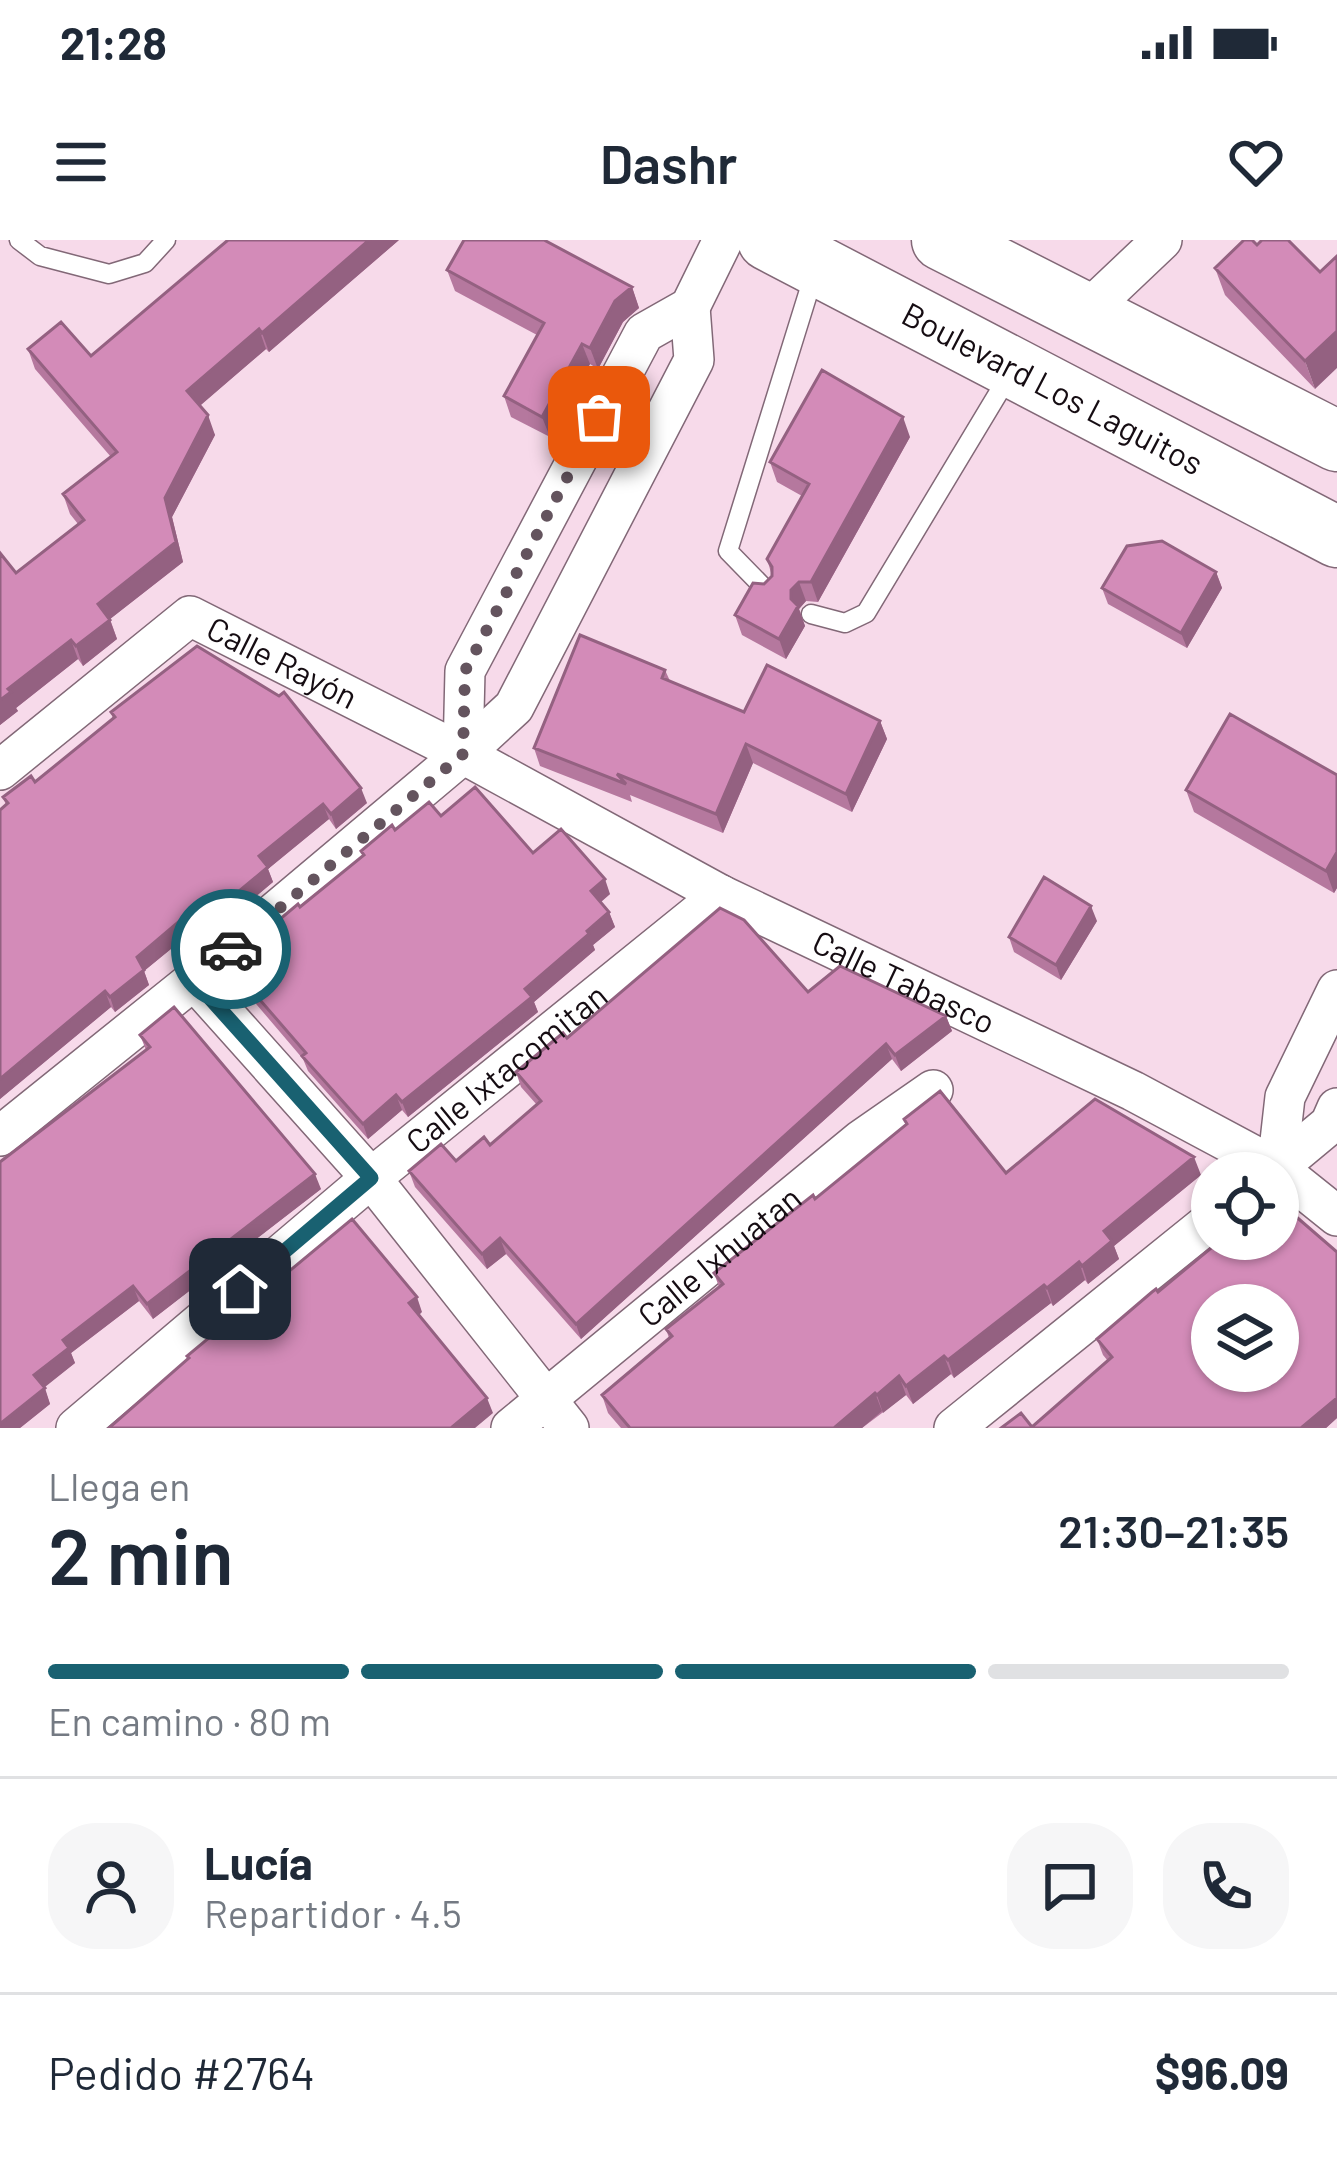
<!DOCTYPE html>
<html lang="es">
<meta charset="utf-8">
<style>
body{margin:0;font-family:Barlow,sans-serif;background:#f6f6f7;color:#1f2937;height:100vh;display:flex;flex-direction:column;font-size:45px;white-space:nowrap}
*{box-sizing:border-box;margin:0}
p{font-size:39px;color:#747a83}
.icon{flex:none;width:66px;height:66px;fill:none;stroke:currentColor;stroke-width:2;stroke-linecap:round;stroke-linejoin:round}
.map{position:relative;height:1188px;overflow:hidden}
.panel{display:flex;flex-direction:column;background:#fff;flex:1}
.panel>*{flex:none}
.buttons{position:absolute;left:1191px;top:912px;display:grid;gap:24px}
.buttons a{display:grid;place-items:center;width:108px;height:108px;border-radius:50%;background:#fff;box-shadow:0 3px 9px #0004;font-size:60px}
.pin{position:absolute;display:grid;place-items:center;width:102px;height:102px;color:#fff;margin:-51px;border-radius:24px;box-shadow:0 6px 18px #0006}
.courier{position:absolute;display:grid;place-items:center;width:120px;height:120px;margin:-60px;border:9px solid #196171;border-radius:50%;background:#fff;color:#222;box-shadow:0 3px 15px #0007}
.head em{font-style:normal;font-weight:600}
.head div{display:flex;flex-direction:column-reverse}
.head{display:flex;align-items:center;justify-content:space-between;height:204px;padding:0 48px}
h1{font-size:78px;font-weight:600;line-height:90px}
.bar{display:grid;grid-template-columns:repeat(4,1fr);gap:18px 12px;align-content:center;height:144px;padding:0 48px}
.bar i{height:15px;border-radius:9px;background:#e0e1e3}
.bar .current{background:#196171}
.bar p{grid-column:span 4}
.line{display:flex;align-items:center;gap:30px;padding:0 48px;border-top:3px solid #e0e1e3}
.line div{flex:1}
.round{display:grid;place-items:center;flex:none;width:126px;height:126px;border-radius:48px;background:#f6f6f7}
.status{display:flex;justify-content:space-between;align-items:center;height:84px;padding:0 60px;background:#fff;direction:ltr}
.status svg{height:33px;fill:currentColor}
header{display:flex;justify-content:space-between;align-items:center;height:156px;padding:0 48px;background:#fff;font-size:54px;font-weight:600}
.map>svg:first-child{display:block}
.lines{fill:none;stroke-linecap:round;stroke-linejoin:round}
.service-casing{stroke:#826877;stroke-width:21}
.minor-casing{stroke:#826877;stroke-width:42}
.primary-casing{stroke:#826877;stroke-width:63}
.service{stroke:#fff;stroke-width:18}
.minor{stroke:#fff;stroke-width:39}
.primary{stroke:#fff;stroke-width:60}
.wall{fill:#b5789e}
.shaded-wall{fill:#946181}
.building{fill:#d38bb8;stroke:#946181;stroke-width:3;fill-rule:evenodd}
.done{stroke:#64545e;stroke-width:12;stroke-dasharray:0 21.6}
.route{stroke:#196171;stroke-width:15}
.labels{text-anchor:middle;stroke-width:9;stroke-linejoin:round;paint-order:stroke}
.street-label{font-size:33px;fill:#150c12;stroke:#fff}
</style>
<div class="status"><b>21:28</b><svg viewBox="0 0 49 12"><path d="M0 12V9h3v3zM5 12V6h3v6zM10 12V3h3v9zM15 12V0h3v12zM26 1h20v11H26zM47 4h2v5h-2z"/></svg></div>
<header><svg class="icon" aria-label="menu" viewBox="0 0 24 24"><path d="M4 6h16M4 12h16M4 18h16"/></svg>Dashr<svg class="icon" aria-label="heart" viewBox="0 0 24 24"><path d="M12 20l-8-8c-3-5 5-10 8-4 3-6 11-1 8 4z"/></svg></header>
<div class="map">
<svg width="1337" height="1188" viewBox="0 0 1337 1188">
<rect width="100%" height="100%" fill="#f7daea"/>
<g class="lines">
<g class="service-casing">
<path id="service" d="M19 0 40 16 109 34 145 23 166 0
M767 351 728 311 815 31
M811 374 845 383 866 373 1008 137"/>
</g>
<g class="minor-casing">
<g id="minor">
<path d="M1085 73 1162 0"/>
<path d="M463 514 465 431 644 93 690 67 723 0"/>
<path id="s1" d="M0 530 190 376 463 514 721 655 1133 851 1277 928 1337 976"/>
<path d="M194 740 371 938 569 1188"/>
<path d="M0 896 194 740 463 514 514 467 694 120 690 67"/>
<path d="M1277 928 1285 857 1337 750"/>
<path d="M1271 933 1330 884 1337 868"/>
<path id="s2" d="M76 1188 371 938 721 655"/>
<path id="s3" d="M511 1188 861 900 933 850"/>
<path d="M954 1188 1212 980"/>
</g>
</g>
<g class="primary-casing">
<g id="primary">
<path id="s4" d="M768 0 1337 297"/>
<path d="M942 0 1337 201"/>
</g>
</g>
<use href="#service" class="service"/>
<use href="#minor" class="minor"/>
<use href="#primary" class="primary"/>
</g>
<path class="wall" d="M399 0 269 112 266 109 199 166 215 195 172 277 183 322 110 379 117 399 83 426 78 419 16 468 18 471 0 485V313L16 333 78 284 70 274 63 254 111 217 35 129 28 109 91 116Z
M1262 0 1315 149 1225 55 1215 28 1257 5Z
M447 30 632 47 639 68 623 82 598 129 590 124 550 197 511 177 504 156 537 95 455 51Z
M910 197 818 362 806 361 799 369 805 386 786 419 742 395 735 375 772 336 767 319 802 256 777 242 770 222Z
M1216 332 1222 348 1187 408 1108 364 1102 348Z
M665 430 670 441 744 472 880 481 887 499 852 572 753 523 723 593 630 555 632 562 540 526 534 508Z
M111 472 367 563 336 589 329 579 268 629 273 642 202 702 200 699 195 703 188 695 144 731 149 745 115 772 111 767 0 859V570L6 565 3 557 35 542 113 479Z
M1337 535V648L1334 653 1194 572 1186 550Z
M441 576 533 613 610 654 601 662 609 672 615 687 593 705 595 710 534 762 538 772 408 877 402 870 368 899 308 831 303 819 234 738 228 723 363 615 361 611 395 590Z
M1097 681 1061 740 1014 712 1009 697Z
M808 752 946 776 952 791 901 831 892 819 581 1099 506 1014 487 1029 415 947 409 931 456 921 490 905 537 865 521 847 516 832 567 798Z
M140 795 321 949 153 1079 139 1061 71 1113 75 1123 44 1147 50 1164 20 1188 146 810Z
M904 879 1006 933 1201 935 1114 1006 1119 1019 1088 1044 1085 1040 1053 1066 1051 1063 954 1138 951 1134 913 1164 906 1155 862 1188H621L608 1173 602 1155 669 1098 666 1089 719 1047 714 1033 815 959 906 885Z
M1337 1012V1178L1326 1188H1001L1032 1187 1108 1121 1103 1115 1097 1099 1158 1052Z"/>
<path class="shaded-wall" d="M369 0H399L269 112 262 93Z
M632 47 639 68 623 82 598 129 590 108 615 61Z
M259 89 266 109 194 171 187 151Z
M1337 91V128L1315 149 1305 121Z
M582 104 590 124 550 197 542 177Z
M208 175 215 195 172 277 183 322 105 383 98 364 165 258Z
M903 177 910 197 818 362 811 342Z
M1216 332 1222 348 1187 408 1181 393Z
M799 342 806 361 799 369 805 386 786 419 779 399 791 359V350Z
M110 380 117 399 83 426 76 406Z
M71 400 78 419 16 468 18 471 0 485V460L8 449Z
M880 481 887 499 852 572 846 554Z
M746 504 753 523 723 593 716 574Z
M361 548 367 563 336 589 331 574Z
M323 564 329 579 268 629 273 642 202 702 197 686 259 616Z
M1337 612V648L1334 653 1326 631Z
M605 639 610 654 596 666 591 651Z
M1091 666 1097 681 1061 740 1056 725Z
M609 672 615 687 593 705 595 710 534 762 538 772 408 877 402 862Z
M182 679 188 695 144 731 149 745 115 772 110 757 137 717Z
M194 684 200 699 195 703 189 688Z
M105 751 111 767 0 859V839Z
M946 776 952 791 901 831 895 815Z
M886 804 892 819 581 1099 576 1084Z
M396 855 402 870 368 899 363 884Z
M1194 917 1201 935 1114 1006 1119 1019 1088 1044 1082 1026 1104 991Z
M315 934 321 949 153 1079 147 1064Z
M500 998 506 1014 487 1029 482 1014Z
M1079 1022 1085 1040 1053 1066 1047 1048Z
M1044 1045 1051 1063 954 1138 948 1120Z
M133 1046 139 1061 71 1113 75 1123 40 1151 34 1135 63 1100Z
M417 1057 422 1072 415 1079 409 1063Z
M944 1116 951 1134 913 1164 906 1146Z
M899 1136 906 1155 883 1173 877 1155Z
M45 1148 50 1164 20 1188H0V1184Z
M875 1153 882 1171 862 1188H834Z
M487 1158 493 1173 475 1188H451Z
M1337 1158V1178L1326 1188H1301Z"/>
<path class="building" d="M228 0H369L262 93 259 89 187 151 208 175 165 258 176 302 98 364 110 380 76 406 71 400 8 449 11 452 0 460V313L16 333 84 280 63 254 117 212 28 109 61 82 91 116Z
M464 0H544L632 47 615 61 590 108 582 104 542 177 504 156 544 83 447 30Z
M1244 0H1252L1257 5 1262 0H1288L1320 32 1337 16V91L1305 121 1215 28Z
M822 130 903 177 811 342H799L791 350V359L798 366 779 399 735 375 753 343 764 344 772 336V327L767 319 809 244 770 222Z
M1162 301 1216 332 1181 393 1102 348 1127 306Z
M580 395 665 430 662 438 744 472 767 425 880 481 846 554 746 504 716 574 617 534 626 544 534 508Z
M197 406 279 456 284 452 361 548 331 574 323 564 259 616 268 627 197 686 194 684 189 688 182 679 137 717 144 730 110 757 105 751 0 839V570L8 563 3 557 31 536 35 542 115 477 111 472Z
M1230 474 1337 535V612L1326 631 1186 550Z
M475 547 533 613 561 589 605 639 591 651 609 672 587 691 589 694 525 749 532 757 402 862 396 855 363 884 302 816 306 813 228 723 298 664 300 667 364 615 361 611 392 585 395 590 429 562 441 576Z
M1044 637 1091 666 1056 725 1009 697Z
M720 668 744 680 808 752 840 726 946 776 895 815 886 804 576 1084 500 998 482 1014 409 931 441 904 456 921 484 897 490 905 541 861 516 832 563 793 567 798Z
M174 767 315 934 147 1064 133 1046 63 1100 69 1108 34 1135 45 1148 0 1184V922L150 807 140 795Z
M940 851 1006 933 1095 859 1194 917 1104 991 1112 1001 1082 1026 1079 1022 1047 1048 1044 1045 948 1120 944 1116 906 1146 899 1136 877 1155 875 1153 834 1188H630L602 1155 672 1096 666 1089 723 1044 714 1033 813 955 815 959 907 884 904 879Z
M1278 961 1337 1012V1158L1301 1188H1001L1021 1173 1032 1187 1112 1117 1097 1099 1152 1052 1156 1049 1158 1052 1222 999H1278ZM1212 1065H1278V1131H1212Z
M352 979 417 1057 409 1063 487 1158 451 1188H109L189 1118 187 1116Z"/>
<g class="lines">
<path class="done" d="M231 709 463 514 465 431 599 177"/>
<path class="route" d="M231 709 194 740 371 938 240 1049"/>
</g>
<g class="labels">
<g class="street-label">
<text dy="12" stroke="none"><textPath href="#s4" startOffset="321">Boulevard Los Laguitos</textPath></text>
<text dy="12" stroke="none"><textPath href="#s1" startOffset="348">Calle Rayón</textPath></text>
<text dy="12" stroke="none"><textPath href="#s1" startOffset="1047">Calle Tabasco</textPath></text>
<text dy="12" stroke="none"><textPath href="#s2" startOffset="561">Calle Ixtacomitan</textPath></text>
<text dy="12" stroke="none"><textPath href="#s3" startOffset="270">Calle Ixhuatan</textPath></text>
</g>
</g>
</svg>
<div class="buttons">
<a><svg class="icon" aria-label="locate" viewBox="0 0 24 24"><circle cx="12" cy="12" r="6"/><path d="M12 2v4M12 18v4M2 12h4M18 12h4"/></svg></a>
<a><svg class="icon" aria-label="layers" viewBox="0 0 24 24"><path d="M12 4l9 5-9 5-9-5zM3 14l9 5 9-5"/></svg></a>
</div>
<div class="pin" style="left:599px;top:177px;background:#ea580c"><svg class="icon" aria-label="bag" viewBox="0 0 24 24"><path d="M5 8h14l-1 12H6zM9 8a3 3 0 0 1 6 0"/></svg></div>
<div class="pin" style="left:240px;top:1049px;background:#1f2937"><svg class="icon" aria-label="home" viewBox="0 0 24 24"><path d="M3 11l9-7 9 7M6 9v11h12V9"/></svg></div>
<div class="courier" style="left:231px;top:709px"><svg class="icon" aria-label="car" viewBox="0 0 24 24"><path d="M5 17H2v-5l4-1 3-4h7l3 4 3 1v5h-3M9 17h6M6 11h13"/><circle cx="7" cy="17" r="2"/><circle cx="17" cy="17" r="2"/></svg></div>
</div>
<section class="panel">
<div class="head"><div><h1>2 min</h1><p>Llega en</p></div><em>21:30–21:35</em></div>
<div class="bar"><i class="current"></i><i class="current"></i><i class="current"></i><i></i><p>En camino · 80 m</p></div>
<div class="line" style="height:216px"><a class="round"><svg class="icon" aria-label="person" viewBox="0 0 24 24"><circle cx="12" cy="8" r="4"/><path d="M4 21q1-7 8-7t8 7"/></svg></a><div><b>Lucía</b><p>Repartidor · 4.5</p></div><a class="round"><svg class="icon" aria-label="chat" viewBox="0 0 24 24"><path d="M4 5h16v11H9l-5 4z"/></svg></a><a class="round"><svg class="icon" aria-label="phone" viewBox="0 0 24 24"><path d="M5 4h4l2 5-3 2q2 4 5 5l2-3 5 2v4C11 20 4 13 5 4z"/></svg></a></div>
<div class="line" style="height:156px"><div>Pedido #2764</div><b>$96.09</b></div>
</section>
